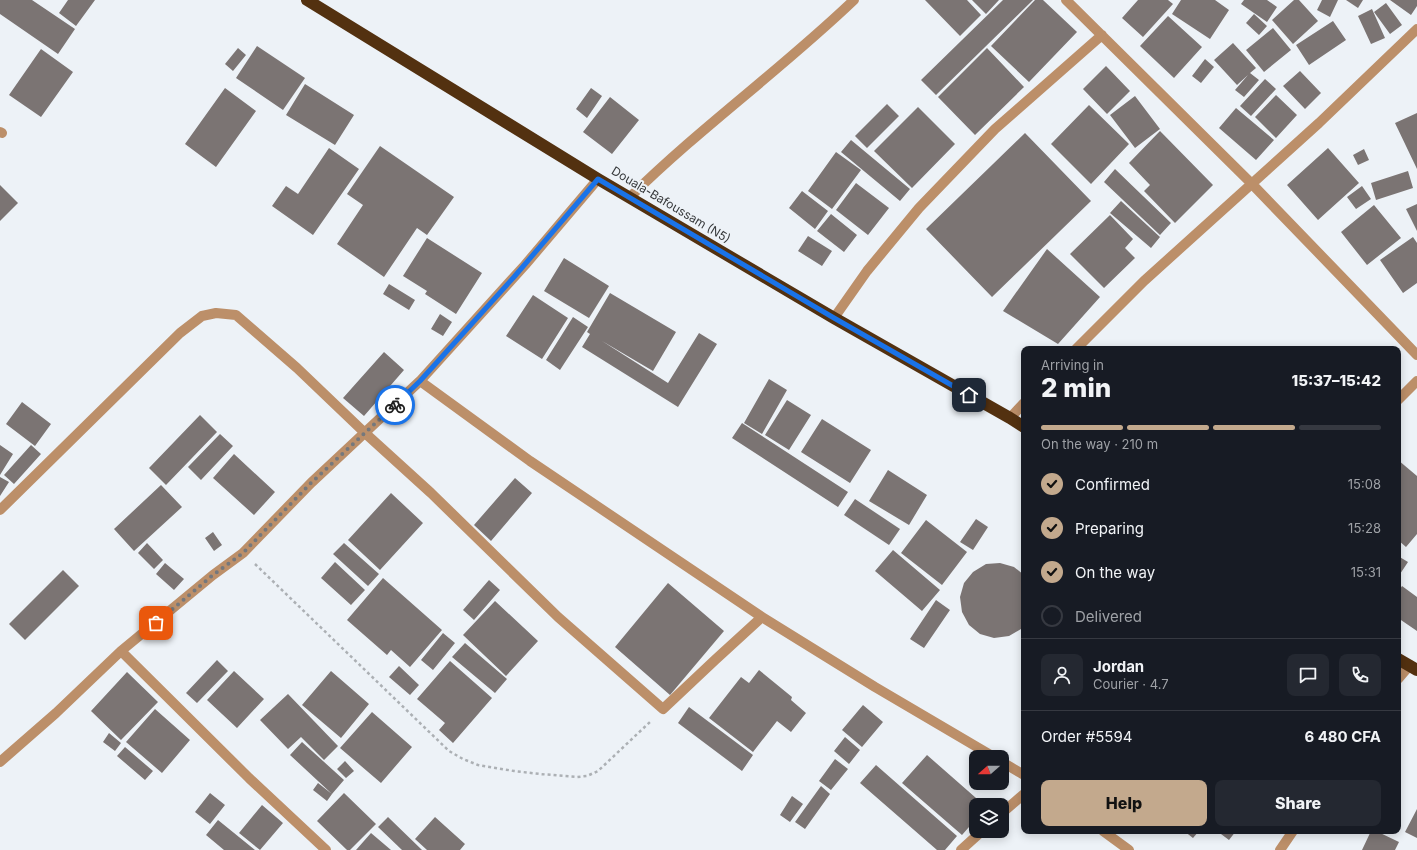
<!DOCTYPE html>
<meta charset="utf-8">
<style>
body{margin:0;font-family:Inter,sans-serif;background:#242831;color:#f1f3f6;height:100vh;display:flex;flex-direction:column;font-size:15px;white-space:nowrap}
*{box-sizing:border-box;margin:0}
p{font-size:13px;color:#9ea1a6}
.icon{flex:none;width:22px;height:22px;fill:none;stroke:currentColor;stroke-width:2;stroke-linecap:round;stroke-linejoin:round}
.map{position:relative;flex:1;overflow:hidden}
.side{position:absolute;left:1021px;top:346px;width:380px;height:488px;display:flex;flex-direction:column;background:#171b24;border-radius:8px;box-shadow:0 2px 10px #0003}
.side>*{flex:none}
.needle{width:26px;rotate:249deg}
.fabs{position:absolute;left:969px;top:750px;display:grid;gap:8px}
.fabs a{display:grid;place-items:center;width:40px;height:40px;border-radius:8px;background:#171b24;box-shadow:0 2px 10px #0003;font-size:20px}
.pin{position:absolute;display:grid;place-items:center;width:34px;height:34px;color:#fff;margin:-17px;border-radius:8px;box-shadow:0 2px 6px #0006}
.courier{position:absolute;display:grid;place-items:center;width:40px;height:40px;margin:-20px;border:3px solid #1a73e8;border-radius:50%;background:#fff;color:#222;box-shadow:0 1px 5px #0007}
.headline em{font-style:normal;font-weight:800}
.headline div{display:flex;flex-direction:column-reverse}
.headline{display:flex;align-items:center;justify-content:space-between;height:68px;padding:0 20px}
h1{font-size:26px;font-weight:800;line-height:30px}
.bar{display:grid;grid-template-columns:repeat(4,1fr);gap:6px 4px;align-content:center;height:48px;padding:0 20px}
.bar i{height:5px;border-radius:3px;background:#363941}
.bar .on{background:#c3a98d}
.bar p{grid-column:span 4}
.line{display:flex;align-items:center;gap:10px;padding:0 20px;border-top:1px solid #363941}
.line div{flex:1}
.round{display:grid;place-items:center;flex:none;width:42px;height:42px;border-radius:8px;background:#242831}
ol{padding:0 20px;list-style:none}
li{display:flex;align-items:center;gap:12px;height:44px}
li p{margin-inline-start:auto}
li .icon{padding:4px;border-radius:50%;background:#c3a98d;color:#111;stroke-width:4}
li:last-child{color:#9ea1a6}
li i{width:22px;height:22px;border:2px solid #363941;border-radius:50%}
.primary-button{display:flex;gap:8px;margin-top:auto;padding:8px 20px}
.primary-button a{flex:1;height:46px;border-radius:8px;background:#c3a98d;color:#111;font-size:16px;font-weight:800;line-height:46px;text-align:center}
.primary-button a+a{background:#242831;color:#f1f3f6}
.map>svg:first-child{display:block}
.building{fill:#7b7473}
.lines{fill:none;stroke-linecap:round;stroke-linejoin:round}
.path{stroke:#acb0b4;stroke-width:2.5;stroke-dasharray:3 3;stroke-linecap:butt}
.minor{stroke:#bc8f69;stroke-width:10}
.highway{stroke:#533110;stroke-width:12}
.done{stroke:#75787c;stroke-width:4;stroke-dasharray:0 7.2}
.route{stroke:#1a73e8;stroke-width:5}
.labels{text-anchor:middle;stroke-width:4;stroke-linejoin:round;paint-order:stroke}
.street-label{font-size:12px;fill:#353739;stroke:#edf2f7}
</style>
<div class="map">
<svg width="1417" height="850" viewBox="0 0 1417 850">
<rect width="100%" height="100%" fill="#edf2f7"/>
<path class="building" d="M0 0H32L75 29 58 54 0 14Z
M68 0H95L76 26 59 13Z
M925 0H967L981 15 960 36Z
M972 0H999L986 14Z
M1003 0H1033L936 95 921 80Z
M1035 0H1043L1077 32 1029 82 991 46Z
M1138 0H1168L1173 4 1143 37 1122 18Z
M1181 0H1215L1229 10 1210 39 1172 14Z
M1244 0H1267L1277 7 1267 22 1241 4Z
M1294 0H1299L1318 21 1293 44 1272 20Z
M1322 0H1338L1330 17 1317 10Z
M1346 0H1363L1358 8Z
M1390 0H1417V6L1411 15Z
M1386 3 1402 25 1390 34 1374 12Z
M1372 9 1385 38 1371 44 1358 16Z
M1254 14 1267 26 1259 35 1246 23Z
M1168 16 1202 47 1174 78 1140 46Z
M1333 21 1346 40 1309 65 1296 45Z
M1273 28 1291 50 1264 72 1246 50Z
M1233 43 1256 68 1250 73 1259 80 1244 97 1235 90 1248 75 1237 85 1214 60Z
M257 46 305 78 283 110 236 78Z
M238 48 246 55 233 71 225 64Z
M987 48 1024 87 975 135 938 97Z
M41 49 73 72 41 117 9 95Z
M1205 59 1214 67 1201 83 1192 76Z
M1106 66 1130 91 1107 114 1083 89Z
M1300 71 1321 93 1305 109 1283 86Z
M1265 79 1276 89 1251 116 1240 106Z
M305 84 354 115 335 145 286 115Z
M225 88 256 111 216 167 185 144Z
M591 88 602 96 587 118 576 109Z
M1276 95 1297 115 1276 138 1255 117Z
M1135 96 1160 129 1135 148 1110 115Z
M610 97 639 120 612 154 583 132Z
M887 104 899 116 867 148 855 136Z
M1089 105 1129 144 1091 184 1051 144Z
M918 107 955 144 912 188 874 151Z
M1236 108 1274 140 1256 160 1219 128Z
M1417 113V169L1395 123Z
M1160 131 1213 185 1175 223 1144 191 1150 185 1129 163Z
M1025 133 1091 201 992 297 926 229Z
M851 140 910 189 900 201 841 152Z
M380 146 454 197 427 235 417 228 384 277 337 244 363 205 347 194Z
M329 148 359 169 313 235 272 206 286 186 298 194Z
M1328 148 1359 183 1318 220 1287 185Z
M1364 149 1369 160 1358 165 1353 155Z
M836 152 861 170 832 209 808 191Z
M1115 169 1171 223 1160 235 1104 182Z
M1408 171 1413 188 1376 200 1371 183Z
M856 183 889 208 868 235 836 210Z
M0 185 18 203 0 221Z
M1362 186 1371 199 1356 209 1347 197Z
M802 191 828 211 815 229 789 208Z
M1121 201 1160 237 1151 248 1110 213Z
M1417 204V231L1406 209Z
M1374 205 1401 238 1367 265 1341 232Z
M831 214 857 235 844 252 817 231Z
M1110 215 1133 239 1125 248 1135 258 1104 288 1070 254Z
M808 236 832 251 822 266 798 251Z
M1413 237 1417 243V283L1403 293 1380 260Z
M427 238 482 273 456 314 425 294 427 291 403 276Z
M1047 249 1100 297 1058 344 1003 311Z
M564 258 609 286 589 318 544 291Z
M389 284 415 300 409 310 383 294Z
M610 293 676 332 653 371 602 341 668 383 699 333 717 344 678 407 582 347 590 334 587 332Z
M533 295 568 318 542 359 506 336Z
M440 314 452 322 443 336 431 329Z
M573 317 588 327 560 370 546 360Z
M384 352 404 370 364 416 343 398Z
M769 379 787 390 762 434 744 423Z
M787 400 811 415 789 450 765 435Z
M22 402 51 424 35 446 6 424Z
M200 415 217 432 166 485 149 468Z
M822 419 871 450 850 483 801 452Z
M742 423 848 492 838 507 732 438Z
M220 434 233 446 201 480 188 467Z
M0 445 13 454 0 475Z
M31 445 41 454 14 484 4 475Z
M234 454 275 492 254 515 213 478Z
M1398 460 1417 476V534L1406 547 1398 540Z
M888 470 927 495 909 525 869 501Z
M0 477 9 482 0 496Z
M515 478 532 493 491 541 474 525Z
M161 485 182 507 134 551 114 529Z
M391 493 423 523 380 570 348 540Z
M855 499 900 529 889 545 844 515Z
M976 519 988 527 973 550 960 542Z
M926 520 967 552 942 585 901 553Z
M213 532 222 545 214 551 205 538Z
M147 543 163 560 154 569 138 553Z
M344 543 379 574 368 586 333 554Z
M893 550 940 590 922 611 875 571Z
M1398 556 1408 562 1398 577Z
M335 562 365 590 351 605 321 578Z
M165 563 184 579 174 590 156 574Z
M1000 563 1014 567 1024 575V626L1021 629 1009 636 994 638 980 634 969 625 962 612 960 597 964 583 973 572 986 564Z
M63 570 79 586 25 640 9 624Z
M383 578 442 630 410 667 391 650 387 655 347 620Z
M489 580 500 590 474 620 463 610Z
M668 583 724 631 670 695 615 647Z
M1402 586 1417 597V631L1398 618V592Z
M936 600 950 610 924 648 910 639Z
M495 601 538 641 506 676 463 635Z
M443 633 455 643 433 670 421 660Z
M465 643 507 679 495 693 452 657Z
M217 660 228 671 197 703 186 693Z
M450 661 492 698 453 743 439 730 445 723 417 699Z
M399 666 419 685 410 695 389 677Z
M759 670 792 697 791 700 806 713 791 732 777 721 753 752 709 718 741 677 749 683Z
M234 671 264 699 237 728 207 700Z
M331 671 369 704 341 738 302 705Z
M127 672 158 702 121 740 91 711Z
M288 694 338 746 324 760 301 737 288 749 260 720Z
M863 705 883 722 862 747 842 730Z
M689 707 753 755 742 771 678 723Z
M155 709 190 740 162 773 126 742Z
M372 712 412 747 381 783 340 748Z
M109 733 121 743 115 751 103 742Z
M845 737 860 750 849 764 834 751Z
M302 742 344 780 332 794 290 755Z
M125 747 153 771 145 780 117 756Z
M927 755 984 805H976V819L962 835 902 783Z
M835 759 848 769 831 790 819 781Z
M345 761 354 771 346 778 337 769Z
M876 765 957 836 945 850H937L860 783Z
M318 783 332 794 327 801 313 790Z
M821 786 830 794 805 829 795 822Z
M210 793 225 805 210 824 195 812Z
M344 793 376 824 350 850H347L317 821Z
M792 796 803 804 790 822 780 815Z
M262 805 283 823 260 850 239 833Z
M1417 809V838L1405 832Z
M388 817 422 850H402L378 827Z
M435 817 465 844 460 850H427L415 839Z
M218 820 255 850H224L206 835Z
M1184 831H1199L1193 838Z
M1217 831H1236L1229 840Z
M1371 831H1376L1399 842 1395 850H1362Z
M371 833 391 850H356Z"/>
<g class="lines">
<path class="path" d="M255 564 449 751 463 759 478 765 514 771 540 774 577 777 587 776 598 771 651 721"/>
<path class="minor" d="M1066 0 1251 183 1417 355
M0 132 2 133
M630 197C701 127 782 69 854 0
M834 318 867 271 919 208 995 129 1102 35
M1076 349 1144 281 1319 123 1417 29
M420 381 530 461 762 617 875 687 994 757
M1398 400 1417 381
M1010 418 1024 403
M0 510 180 333 202 316 216 313 236 315 297 368 365 433 431 493 558 617 663 709 715 660 762 617
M121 651 249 778 326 850
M1398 679 1410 665
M0 762 56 713 121 651 213 575 243 553 311 483 420 381 525 265 598 179
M1002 762 1024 775
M1002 813 1024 794
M1103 831 1129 850
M961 850 982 831
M1280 850 1293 831"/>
<path class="highway" d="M307 0 598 179 834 318 1010 418 1024 427
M1398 659 1417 670"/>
</g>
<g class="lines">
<path class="done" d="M156 623 213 575 243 553 311 483 395 405"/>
<path class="route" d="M395 405 420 381 514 277 598 179 834 318 969 395"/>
</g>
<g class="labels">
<g class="street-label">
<text transform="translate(671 205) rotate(31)" y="4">Douala-Bafoussam (N5)</text>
</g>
</g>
</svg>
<div class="fabs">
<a><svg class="needle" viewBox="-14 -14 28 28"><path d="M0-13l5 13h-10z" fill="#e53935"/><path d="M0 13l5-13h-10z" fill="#9ea1a6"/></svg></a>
<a><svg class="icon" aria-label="layers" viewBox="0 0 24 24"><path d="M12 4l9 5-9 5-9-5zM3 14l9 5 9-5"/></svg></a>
</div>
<div class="pin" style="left:156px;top:623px;background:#ea580c"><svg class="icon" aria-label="bag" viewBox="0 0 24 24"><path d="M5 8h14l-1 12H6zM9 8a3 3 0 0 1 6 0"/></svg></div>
<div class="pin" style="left:969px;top:395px;background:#1f2937"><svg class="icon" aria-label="home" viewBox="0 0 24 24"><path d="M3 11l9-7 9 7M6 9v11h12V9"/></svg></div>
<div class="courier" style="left:395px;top:405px"><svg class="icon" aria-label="bike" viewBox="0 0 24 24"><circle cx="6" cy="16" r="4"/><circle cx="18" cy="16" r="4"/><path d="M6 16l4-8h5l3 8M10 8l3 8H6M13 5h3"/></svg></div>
<section class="side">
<div class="headline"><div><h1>2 min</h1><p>Arriving in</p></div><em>15:37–15:42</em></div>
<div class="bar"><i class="on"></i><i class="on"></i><i class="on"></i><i></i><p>On the way · 210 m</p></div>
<ol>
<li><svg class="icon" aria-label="check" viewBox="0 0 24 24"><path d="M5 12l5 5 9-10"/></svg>Confirmed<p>15:08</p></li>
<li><svg class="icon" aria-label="check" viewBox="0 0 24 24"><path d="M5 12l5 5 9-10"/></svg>Preparing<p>15:28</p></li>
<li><svg class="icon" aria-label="check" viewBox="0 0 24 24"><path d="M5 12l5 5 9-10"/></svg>On the way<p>15:31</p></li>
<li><i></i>Delivered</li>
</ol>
<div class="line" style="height:72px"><a class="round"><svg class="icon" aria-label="person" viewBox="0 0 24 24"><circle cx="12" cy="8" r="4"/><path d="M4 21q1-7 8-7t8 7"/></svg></a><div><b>Jordan</b><p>Courier · 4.7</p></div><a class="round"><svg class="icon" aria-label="chat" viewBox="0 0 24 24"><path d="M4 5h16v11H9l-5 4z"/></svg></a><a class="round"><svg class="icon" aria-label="phone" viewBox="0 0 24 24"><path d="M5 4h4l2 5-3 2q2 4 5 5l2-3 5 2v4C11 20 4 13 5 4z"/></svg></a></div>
<div class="line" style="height:52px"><div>Order #5594</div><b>6 480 CFA</b></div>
<div class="primary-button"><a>Help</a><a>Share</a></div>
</section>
</div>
